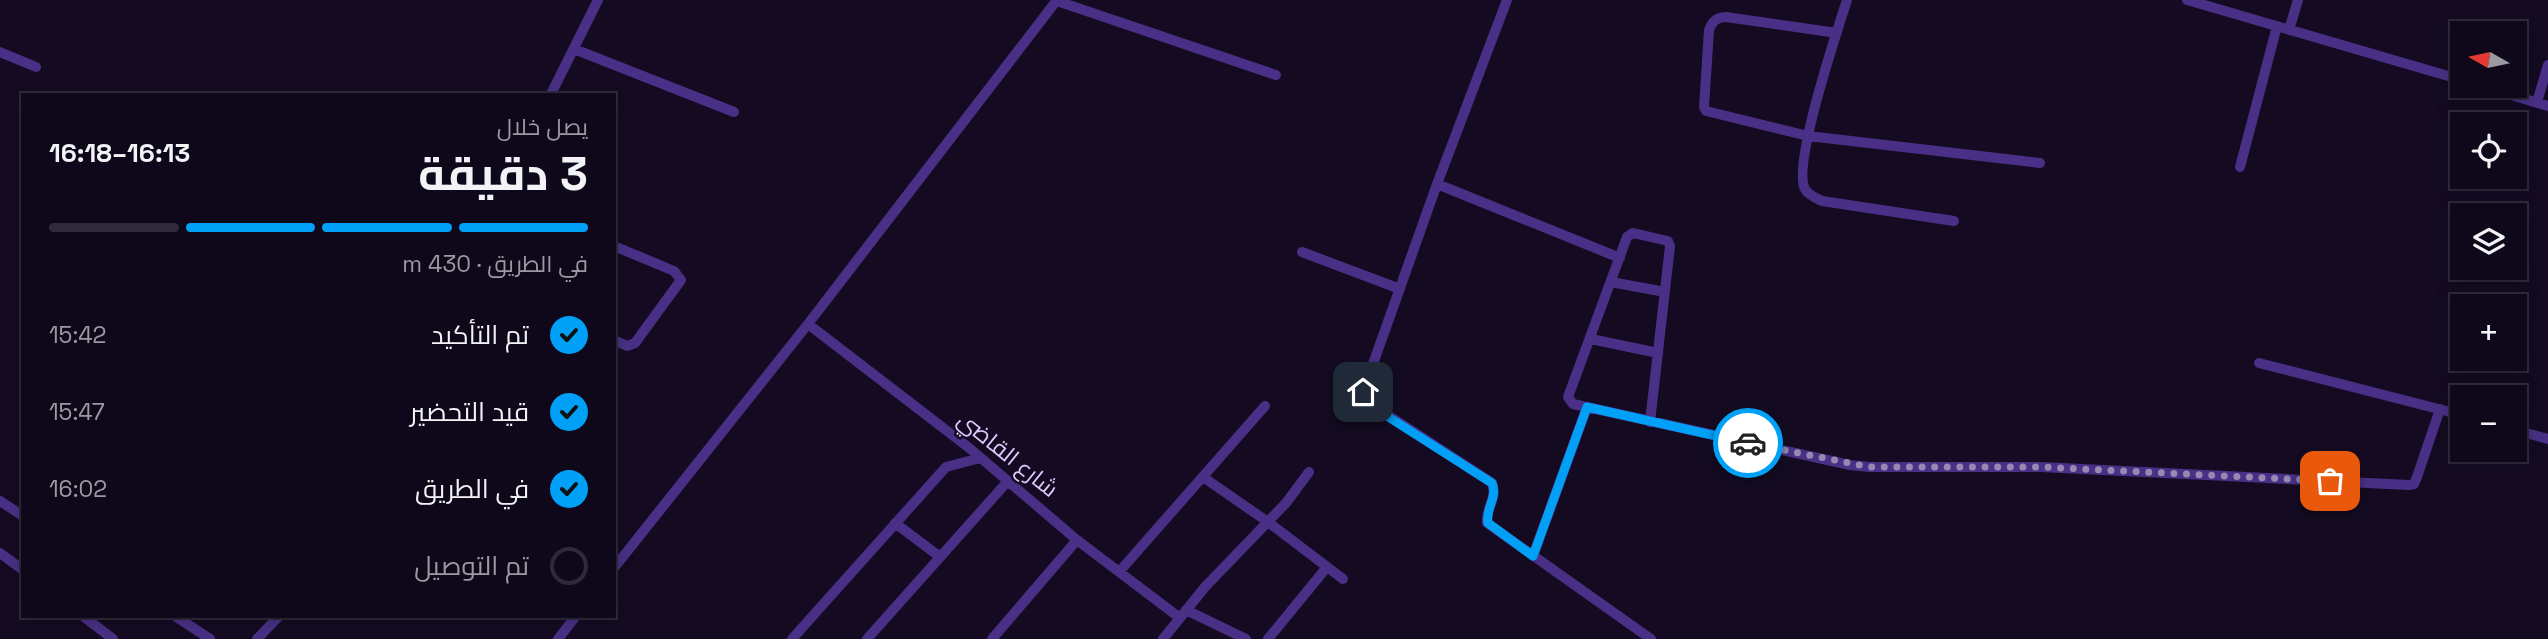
<!DOCTYPE html>
<html lang="ar">
<meta charset="utf-8">
<style>
body{margin:0;font-family:"Space Grotesk",Cairo,sans-serif;background:#181123;color:#f1f3f6;direction:rtl;height:100vh;display:flex;flex-direction:column;font-size:26px;white-space:nowrap}
*{box-sizing:border-box;margin:0}
p{font-size:23px;color:#9b9aa2}
.icon{flex:none;width:38px;height:38px;fill:none;stroke:currentColor;stroke-width:2;stroke-linecap:round;stroke-linejoin:round}
.map{position:relative;flex:1;overflow:hidden;direction:ltr}
.details{position:absolute;left:21px;top:93px;width:595px;height:525px;display:flex;flex-direction:column;background:#0f081a;border-radius:0px;box-shadow:0 4px 18px #0003,0 0 0 2px #2f2939;direction:rtl}
.details>*{flex:none}
.needle{width:46px;rotate:279deg}
.tools{position:absolute;left:2450px;top:21px;display:grid;gap:14px}
.tools a{display:grid;place-items:center;width:77px;height:77px;border-radius:0px;background:#0f081a;box-shadow:0 4px 18px #0003,0 0 0 2px #2f2939;font-size:35px}
.pin{position:absolute;display:grid;place-items:center;width:60px;height:60px;color:#fff;margin:-30px;border-radius:14px;box-shadow:0 4px 10px #0006}
.courier{position:absolute;display:grid;place-items:center;width:70px;height:70px;margin:-35px;border:5px solid #00a0f7;border-radius:50%;background:#fff;color:#222;box-shadow:0 2px 9px #0007}
.head em{font-style:normal;font-weight:700}
.head div{display:flex;flex-direction:column-reverse}
.head{display:flex;align-items:center;justify-content:space-between;height:119px;padding:0 28px}
h1{font-size:46px;font-weight:700;line-height:52px}
.bar{display:grid;grid-template-columns:repeat(4,1fr);gap:10px 7px;align-content:center;height:84px;padding:0 28px}
.bar i{height:9px;border-radius:5px;background:#2f2939}
.bar .on{background:#00a0f7}
.bar p{grid-column:span 4}
ol{padding:0 28px;list-style:none}
li{display:flex;align-items:center;gap:21px;height:77px}
li p{margin-inline-start:auto}
li .icon{padding:7px;border-radius:50%;background:#00a0f7;color:#111;stroke-width:4}
li:last-child{color:#9b9aa2}
li i{width:38px;height:38px;border:4px solid #2f2939;border-radius:50%}
.map>svg:first-child{display:block}
.lines{fill:none;stroke-linecap:round;stroke-linejoin:round}
.street{stroke:#493086;stroke-width:10}
.done{stroke:#9788b2;stroke-width:7;stroke-dasharray:0 12.6}
.route{stroke:#00a0f7;stroke-width:9}
.labels{text-anchor:middle;stroke-width:5;stroke-linejoin:round;paint-order:stroke}
.street-label{font-size:23px;fill:#deccff;stroke:#140b22}
</style>
<div class="map">
<svg width="2548" height="639" viewBox="0 0 2548 639">
<rect width="100%" height="100%" fill="#140b22"/>
<g class="lines">
<path class="street" d="M1507 0 1437 184 1363 392V399L1492 483C1498 498 1485 509 1487 523L1651 639
M1847 0C1837 31 1792 166 1805 189 1808 195 1816 198 1822 201L1954 221
M2187 0 2462 80
M1057 1 1276 75
M2289 30 2298 0
M1837 33 1726 17C1716 18 1713 20 1709 30L1704 107 1706 111 1808 136 2040 163
M574 49 734 112
M0 52 36 67
M2481 86 2548 106
M551 94 598 0
M2537 102 2548 65
M2240 167 2277 26
M1437 184 1620 258
M614 246 674 271 681 280
M1302 252 1400 289
M1611 282 1665 292
M808 324 968 447 1077 540 1180 618
M1591 339 1658 353
M614 340 627 346 635 343 681 280
M2259 363 2462 415
M1650 422 1670 246 1668 241 1633 233 1627 237 1568 397 1573 404 1850 465 1870 467H2041L2409 485 2414 484 2417 477 2440 409
M2515 430 2548 439
M1203 477 1268 522 1343 579
M0 501 23 516
M895 523 940 557
M0 553 23 570
M1533 556 1587 407
M614 568 808 324 1057 0
M1119 572 1265 406
M1186 610 1246 639
M83 616 113 639
M175 616 210 639
M257 639 279 616
M558 639 576 616
M792 639 946 467 980 458
M867 639 1008 481
M992 639 1077 540
M1163 639 1205 587 1286 503 1309 472
M1268 639 1327 567"/>
</g>
<g class="lines">
<path class="done" d="M1748 443 1870 467H2041L2330 481"/>
<path class="route" d="M1363 392V399L1368 404 1492 483C1498 498 1485 509 1488 523L1533 556 1587 407 1748 443"/>
</g>
<g class="labels">
<g class="street-label">
<text transform="translate(1008 454) rotate(39)" y="8">شارع القاضي</text>
</g>
</g>
</svg>
<div class="tools">
<a><svg class="needle" viewBox="-14 -14 28 28"><path d="M0-13l5 13h-10z" fill="#e53935"/><path d="M0 13l5-13h-10z" fill="#9b9aa2"/></svg></a>
<a><svg class="icon" aria-label="locate" viewBox="0 0 24 24"><circle cx="12" cy="12" r="6"/><path d="M12 2v4M12 18v4M2 12h4M18 12h4"/></svg></a>
<a><svg class="icon" aria-label="layers" viewBox="0 0 24 24"><path d="M12 4l9 5-9 5-9-5zM3 14l9 5 9-5"/></svg></a>
<a>+</a>
<a>−</a>
</div>
<div class="pin" style="left:2330px;top:481px;background:#ea580c"><svg class="icon" aria-label="bag" viewBox="0 0 24 24"><path d="M5 8h14l-1 12H6zM9 8a3 3 0 0 1 6 0"/></svg></div>
<div class="pin" style="left:1363px;top:392px;background:#1f2937"><svg class="icon" aria-label="home" viewBox="0 0 24 24"><path d="M3 11l9-7 9 7M6 9v11h12V9"/></svg></div>
<div class="courier" style="left:1748px;top:443px"><svg class="icon" aria-label="car" viewBox="0 0 24 24"><path d="M5 17H2v-5l4-1 3-4h7l3 4 3 1v5h-3M9 17h6M6 11h13"/><circle cx="7" cy="17" r="2"/><circle cx="17" cy="17" r="2"/></svg></div>
<section class="details">
<div class="head"><div><h1>3 دقيقة</h1><p>يصل خلال</p></div><em>16:13–16:18</em></div>
<div class="bar"><i class="on"></i><i class="on"></i><i class="on"></i><i></i><p>في الطريق · 430 m</p></div>
<ol>
<li><svg class="icon" aria-label="check" viewBox="0 0 24 24"><path d="M5 12l5 5 9-10"/></svg>تم التأكيد<p>15:42</p></li>
<li><svg class="icon" aria-label="check" viewBox="0 0 24 24"><path d="M5 12l5 5 9-10"/></svg>قيد التحضير<p>15:47</p></li>
<li><svg class="icon" aria-label="check" viewBox="0 0 24 24"><path d="M5 12l5 5 9-10"/></svg>في الطريق<p>16:02</p></li>
<li><i></i>تم التوصيل</li>
</ol>
</section>
</div>
